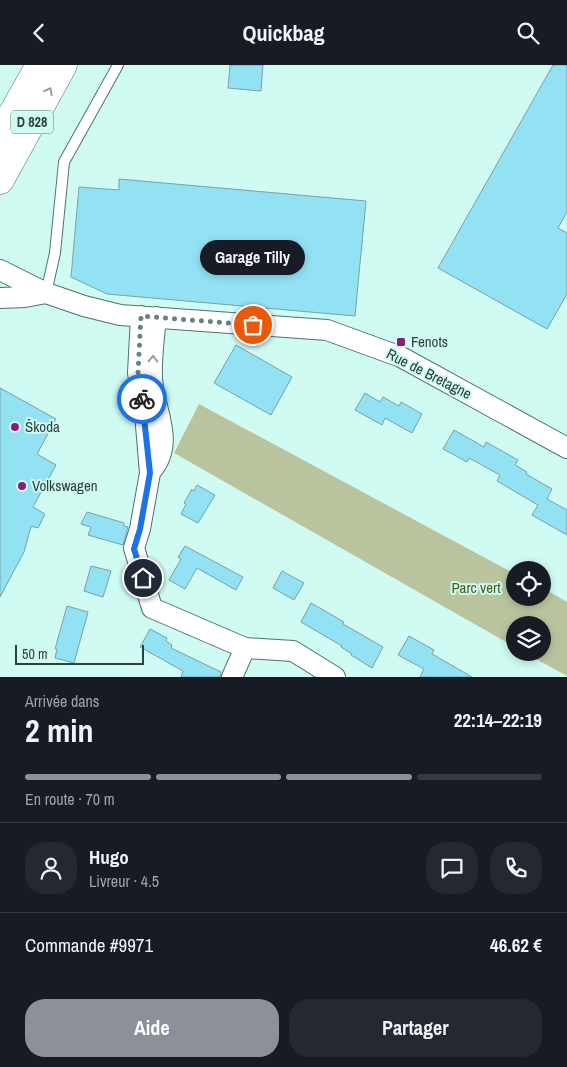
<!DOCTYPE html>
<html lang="fr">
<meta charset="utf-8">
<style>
body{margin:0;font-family:"Archivo Narrow",sans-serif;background:#242831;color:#f1f3f6;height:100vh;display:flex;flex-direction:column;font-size:19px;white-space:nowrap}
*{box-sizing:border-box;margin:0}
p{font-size:16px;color:#9ea1a6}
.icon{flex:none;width:28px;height:28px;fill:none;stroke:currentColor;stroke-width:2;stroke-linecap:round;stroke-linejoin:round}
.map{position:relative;height:612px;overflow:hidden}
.drawer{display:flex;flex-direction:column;background:#171b24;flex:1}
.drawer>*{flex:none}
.tools{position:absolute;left:506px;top:496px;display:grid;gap:10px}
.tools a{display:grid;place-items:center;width:45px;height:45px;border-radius:50%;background:#171b24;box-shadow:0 2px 8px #0003;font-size:25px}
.scale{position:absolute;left:15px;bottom:12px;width:129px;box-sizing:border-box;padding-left:5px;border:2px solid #2f413d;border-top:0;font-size:14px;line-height:18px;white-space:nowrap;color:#2f413d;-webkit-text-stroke:4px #cffbf2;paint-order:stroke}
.pin{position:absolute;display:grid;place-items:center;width:42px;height:42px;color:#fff;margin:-21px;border:2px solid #fff;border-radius:50%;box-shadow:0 1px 5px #0007}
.courier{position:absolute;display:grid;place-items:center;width:50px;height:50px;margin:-25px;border:4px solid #1a73e8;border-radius:50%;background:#fff;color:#222;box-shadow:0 1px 6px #0007}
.bubble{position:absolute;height:35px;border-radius:18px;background:#171b24;box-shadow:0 2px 8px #0003;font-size:16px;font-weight:800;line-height:35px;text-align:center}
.headline em{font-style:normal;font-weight:800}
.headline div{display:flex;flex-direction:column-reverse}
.headline{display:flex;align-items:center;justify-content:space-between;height:85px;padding:0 25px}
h1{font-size:32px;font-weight:800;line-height:38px}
.bar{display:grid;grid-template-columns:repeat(4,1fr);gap:8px 5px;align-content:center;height:60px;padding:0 25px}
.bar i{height:6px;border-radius:4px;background:#363941}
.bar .current{background:#8c9099}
.bar p{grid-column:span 4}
.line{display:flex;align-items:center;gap:12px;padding:0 25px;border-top:1px solid #363941}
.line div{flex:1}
.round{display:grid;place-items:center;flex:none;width:52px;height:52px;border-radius:20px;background:#242831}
.cta{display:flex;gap:10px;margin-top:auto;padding:10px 25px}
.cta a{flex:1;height:58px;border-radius:20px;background:#8c9099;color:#fff;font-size:20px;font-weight:800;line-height:58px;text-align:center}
.cta a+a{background:#242831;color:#f1f3f6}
header{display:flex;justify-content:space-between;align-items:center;height:65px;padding:0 25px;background:#171b24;font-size:22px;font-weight:800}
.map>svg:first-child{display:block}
.green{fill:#b9c49f}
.building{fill:#92e2f3;stroke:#77a1aa}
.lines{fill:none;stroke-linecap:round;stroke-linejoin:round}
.service-casing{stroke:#4c746d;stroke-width:12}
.minor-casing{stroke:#4c746d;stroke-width:22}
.primary-casing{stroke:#4c746d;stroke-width:29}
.service{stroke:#fff;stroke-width:10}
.minor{stroke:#fff;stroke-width:20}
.primary{stroke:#fff;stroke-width:28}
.oneway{stroke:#97a09e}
.done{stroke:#67827c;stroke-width:5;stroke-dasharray:0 9}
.route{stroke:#1a73e8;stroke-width:6}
.poi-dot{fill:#8d1a7c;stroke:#cffbf2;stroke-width:2}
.labels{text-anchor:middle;stroke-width:4;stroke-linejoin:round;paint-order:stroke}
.shield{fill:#cffbf2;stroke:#5f7973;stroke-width:1}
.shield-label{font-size:14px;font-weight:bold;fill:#2f413d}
.poi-label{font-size:15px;fill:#2f413d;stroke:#cffbf2;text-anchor:start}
.street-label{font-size:15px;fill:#2f413d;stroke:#cffbf2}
.park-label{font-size:15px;fill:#4c5a19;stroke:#cffbf2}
</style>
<header><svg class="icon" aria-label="back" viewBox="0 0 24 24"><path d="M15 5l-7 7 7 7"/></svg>Quickbag<svg class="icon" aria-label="search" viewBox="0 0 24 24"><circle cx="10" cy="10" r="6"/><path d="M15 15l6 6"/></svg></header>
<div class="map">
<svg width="567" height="612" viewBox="0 0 567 612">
<rect width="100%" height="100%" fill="#cffbf2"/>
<path class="green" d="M199 339 515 509V532H542L543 523 567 537V611L525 588H542V560H515V582L174 388Z"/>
<path class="building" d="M230 0H263L261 26 228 23Z
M553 0H567V147L558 163 567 168V229L547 264 438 203Z
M119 114 366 136 355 251 107 229 71 212 79 122 119 125Z
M236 280 292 312 271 350 214 318Z
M0 323 56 354 37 389 56 400 33 442 45 449 38 463 31 461 24 487 0 532Z
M365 328 380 337 383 332 399 341 401 337 422 349 412 368 385 353 382 360 355 345Z
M454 365 484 382 486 377 518 395 515 400 527 407 526 409 552 424 547 434 567 445V470L532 450 538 440 497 416 500 410 469 393 467 397 443 384Z
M197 420 215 430 198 458 181 449 186 439 184 438 192 424 194 426Z
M87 447 124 458V461L128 462 123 480 88 470 91 462 81 459Z
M185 481 243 512 236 525 197 503 185 524 169 515 181 494 178 492Z
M91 501 111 506 103 532 84 526Z
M282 506 304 518 294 535 273 523Z
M311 538 344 557 343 559 383 582 372 603 351 590 352 589 341 582 342 581 301 557Z
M67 541 88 547 74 598 55 593 57 584H55Z
M150 564 167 573 166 576 172 580 171 583 221 607 220 612H181L183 606 140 582Z
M409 571 434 585 432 589 472 612H420L424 604 398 590Z"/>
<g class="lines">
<g class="service-casing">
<path id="service" d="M46 228 55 188 64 97 118 0"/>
</g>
<g class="minor-casing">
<path id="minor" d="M0 205 46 228 84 241 120 250 327 265 401 292 567 383
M0 233 25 232 46 228
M141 251 138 308 145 349 150 408 140 464 134 483 152 543 245 583 293 586 335 612
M151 406C176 377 154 346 152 314 151 293 154 273 156 252
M232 612 245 583"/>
</g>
<g class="primary-casing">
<path id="primary" d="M0 71 40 0
M0 115 63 0"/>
</g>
<use href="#service" class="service"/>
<use href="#minor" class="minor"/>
<use href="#primary" class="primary"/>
</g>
<defs><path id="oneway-chevron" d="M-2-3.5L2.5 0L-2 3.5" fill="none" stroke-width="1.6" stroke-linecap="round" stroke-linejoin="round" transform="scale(1.25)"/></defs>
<g class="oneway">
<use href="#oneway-chevron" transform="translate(49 26) rotate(-61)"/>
<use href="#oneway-chevron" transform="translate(153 294) rotate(-88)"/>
</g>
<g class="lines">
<path class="done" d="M142 334 138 308 141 251 253 260"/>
<path class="route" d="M142 334 150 408 140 464 134 484 143 513"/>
</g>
<g class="poi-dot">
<rect x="396" y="272" width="10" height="10" rx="2.5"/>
<circle cx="15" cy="362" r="5"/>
<circle cx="22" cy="421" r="5"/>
</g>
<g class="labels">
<rect class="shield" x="11" y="45.5" width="42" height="23" rx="4"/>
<g class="shield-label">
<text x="32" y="62">D 828</text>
</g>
<g class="poi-label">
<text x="411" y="282">Fenots</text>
<text x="25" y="367">Škoda</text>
<text x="32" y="426">Volkswagen</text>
</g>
<g class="street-label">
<text transform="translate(429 309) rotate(27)" y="5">Rue de Bretagne</text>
</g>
<g class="park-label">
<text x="476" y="528">Parc vert</text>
</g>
</g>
</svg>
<div class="tools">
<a><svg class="icon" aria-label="locate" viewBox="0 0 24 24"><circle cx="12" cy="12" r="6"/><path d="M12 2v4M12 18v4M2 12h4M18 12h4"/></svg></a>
<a><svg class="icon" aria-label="layers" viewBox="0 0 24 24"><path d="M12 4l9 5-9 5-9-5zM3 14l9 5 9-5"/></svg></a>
</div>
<div class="scale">50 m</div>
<div class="pin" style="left:253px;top:260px;background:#ea580c"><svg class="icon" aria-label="bag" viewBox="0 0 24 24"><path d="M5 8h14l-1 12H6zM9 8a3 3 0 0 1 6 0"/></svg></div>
<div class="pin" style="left:143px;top:513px;background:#1f2937"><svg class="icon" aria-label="home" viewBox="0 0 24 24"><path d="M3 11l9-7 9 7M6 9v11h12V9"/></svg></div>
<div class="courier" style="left:142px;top:334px"><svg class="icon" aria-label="bike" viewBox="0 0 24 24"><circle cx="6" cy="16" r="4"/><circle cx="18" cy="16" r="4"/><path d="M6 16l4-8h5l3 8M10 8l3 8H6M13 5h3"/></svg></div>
<div class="bubble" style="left:200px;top:175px;width:105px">Garage Tilly</div>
</div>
<section class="drawer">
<div class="headline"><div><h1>2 min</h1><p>Arrivée dans</p></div><em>22:14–22:19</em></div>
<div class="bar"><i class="current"></i><i class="current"></i><i class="current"></i><i></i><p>En route · 70 m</p></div>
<div class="line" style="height:90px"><a class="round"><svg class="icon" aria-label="person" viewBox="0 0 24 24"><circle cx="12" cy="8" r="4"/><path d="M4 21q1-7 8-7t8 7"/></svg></a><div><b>Hugo</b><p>Livreur · 4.5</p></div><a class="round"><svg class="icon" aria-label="chat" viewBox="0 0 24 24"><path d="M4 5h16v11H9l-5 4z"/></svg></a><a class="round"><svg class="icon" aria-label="phone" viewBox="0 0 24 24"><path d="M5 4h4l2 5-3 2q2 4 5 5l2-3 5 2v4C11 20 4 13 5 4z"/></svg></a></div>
<div class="line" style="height:65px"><div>Commande #9971</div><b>46.62 €</b></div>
<div class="cta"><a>Aide</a><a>Partager</a></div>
</section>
